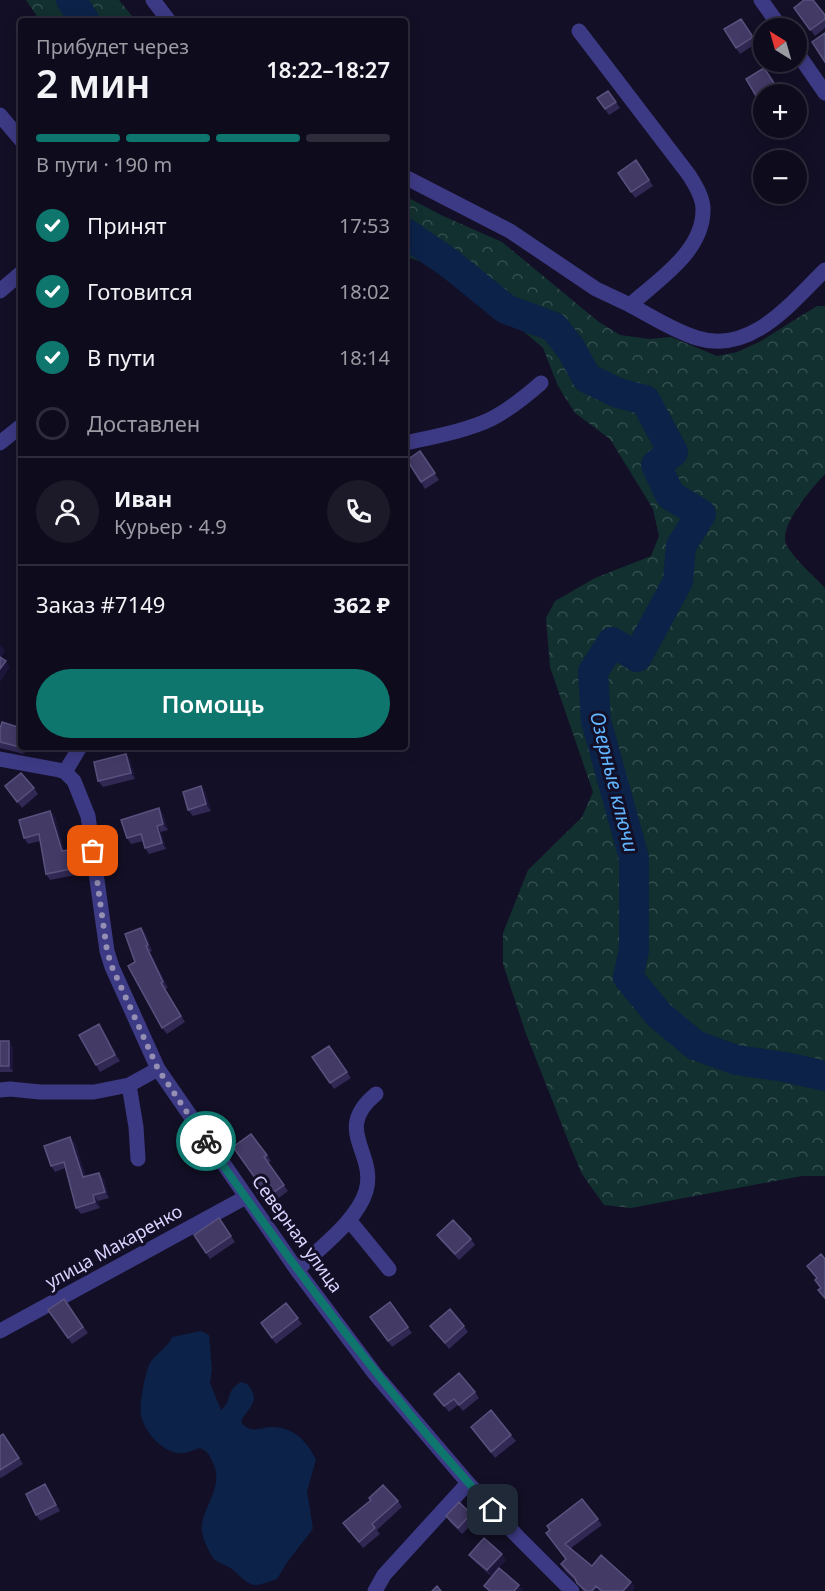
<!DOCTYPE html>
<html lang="ru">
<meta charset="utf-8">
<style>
body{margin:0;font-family:"Noto Sans",sans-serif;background:#1c1929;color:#f1f3f6;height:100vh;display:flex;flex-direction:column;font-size:22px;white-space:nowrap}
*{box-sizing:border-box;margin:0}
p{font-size:20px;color:#9b9ba3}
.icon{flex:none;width:33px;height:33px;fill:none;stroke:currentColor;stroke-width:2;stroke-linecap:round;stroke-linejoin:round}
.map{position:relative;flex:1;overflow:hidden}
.sheet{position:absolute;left:18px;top:18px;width:390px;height:732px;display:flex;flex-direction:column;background:#0e0b1c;border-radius:6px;box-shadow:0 3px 15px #0003,0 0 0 2px #2e2b3b}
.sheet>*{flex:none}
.needle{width:39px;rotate:323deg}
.buttons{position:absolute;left:753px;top:18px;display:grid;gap:12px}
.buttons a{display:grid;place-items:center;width:54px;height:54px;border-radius:50%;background:#0e0b1c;box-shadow:0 3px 15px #0003,0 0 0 2px #2e2b3b;font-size:30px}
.pin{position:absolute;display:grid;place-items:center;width:51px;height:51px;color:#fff;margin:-26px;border-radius:12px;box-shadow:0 3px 9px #0006}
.courier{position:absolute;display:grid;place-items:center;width:60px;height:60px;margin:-30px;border:4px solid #0f766e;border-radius:50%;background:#fff;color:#222;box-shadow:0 2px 8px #0007}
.head em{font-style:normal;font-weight:600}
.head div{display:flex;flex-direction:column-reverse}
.head{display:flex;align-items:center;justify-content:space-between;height:102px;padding:0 18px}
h1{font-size:39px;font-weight:600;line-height:45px}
.bar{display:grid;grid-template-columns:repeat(4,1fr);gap:9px 6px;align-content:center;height:72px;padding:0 18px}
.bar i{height:8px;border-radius:4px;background:#2e2b3b}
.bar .current{background:#0f766e}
.bar p{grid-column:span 4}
.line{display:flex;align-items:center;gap:15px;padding:0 18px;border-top:2px solid #2e2b3b}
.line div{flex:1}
.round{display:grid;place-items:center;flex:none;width:63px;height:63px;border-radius:32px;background:#1c1929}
ol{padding:0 18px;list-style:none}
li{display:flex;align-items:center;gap:18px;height:66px}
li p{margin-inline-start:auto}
li .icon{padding:6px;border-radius:50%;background:#0f766e;color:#fff;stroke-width:4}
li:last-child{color:#9b9ba3}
li i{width:33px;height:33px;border:3px solid #2e2b3b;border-radius:50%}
.primary-button{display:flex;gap:12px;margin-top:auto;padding:12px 18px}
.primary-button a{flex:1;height:69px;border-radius:36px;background:#0f766e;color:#fff;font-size:24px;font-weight:600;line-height:69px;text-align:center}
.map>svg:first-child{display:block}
.forest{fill:url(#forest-crowns)}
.water{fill:#0c2248}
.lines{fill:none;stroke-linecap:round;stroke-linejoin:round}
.river{stroke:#0c2248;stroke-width:30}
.minor{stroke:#3d3a85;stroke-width:15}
.wall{fill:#312854}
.shaded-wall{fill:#1d163a}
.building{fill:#433a66;stroke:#5a527e;stroke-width:1.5}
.done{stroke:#948fb3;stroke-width:6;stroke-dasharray:0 10.8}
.route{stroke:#0f766e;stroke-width:8}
.labels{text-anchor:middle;stroke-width:6;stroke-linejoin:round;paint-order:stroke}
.street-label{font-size:18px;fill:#d9d4ff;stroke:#130f26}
.water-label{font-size:20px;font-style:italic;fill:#62b6ff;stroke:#130f26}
</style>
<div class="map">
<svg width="825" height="1591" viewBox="0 0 825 1591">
<defs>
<pattern id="forest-crowns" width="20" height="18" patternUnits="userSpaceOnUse" patternTransform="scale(1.5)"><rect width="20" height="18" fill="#12302f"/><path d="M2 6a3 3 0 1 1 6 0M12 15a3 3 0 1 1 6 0" fill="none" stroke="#344d4e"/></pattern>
</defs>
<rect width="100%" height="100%" fill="#130f26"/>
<path class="forest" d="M26 0H119L136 21H40Z
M405 196 441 215 502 242 599 322 620 335 649 339 671 337 717 356 737 352 759 342 817 306H825V474C813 487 776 528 787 546 796 561 813 575 825 588V1176H802L631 1208 604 1205 582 1174 573 1153 525 1031 503 964V933L528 870 582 817 593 792 550 667 546 618 555 601 595 578 651 556 659 536 653 509 610 439 575 413 558 386 543 348 508 318 435 267 405 256Z"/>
<path class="water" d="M201 1331 209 1335 212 1370 210 1383 221 1410C233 1401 224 1392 241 1382 247 1383 249 1385 252 1391 259 1404 245 1410 241 1422 250 1434 258 1428 271 1427 293 1426 308 1442 316 1460L307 1491 313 1529 288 1561 277 1579C251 1588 253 1588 233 1570 226 1564 218 1564 213 1558 209 1552 203 1539 202 1532 198 1511 227 1487 212 1461 209 1454 207 1451 200 1448 193 1450 186 1454 178 1453 161 1451 144 1431 141 1415 139 1406 145 1374 149 1365 154 1354 168 1348 172 1337Z"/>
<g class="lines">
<path class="river" d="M71 0 85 21
M405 233 449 263 506 309 554 327 571 349 587 378 618 393 645 400 673 452 656 465 670 495 701 514 681 546 678 581 637 657 612 642 593 672 596 721 634 858V950L628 977 659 1015 695 1045 736 1060 785 1067 825 1076"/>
<path class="minor" d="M153 0 169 21
M761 0 781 28
M579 31 689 175C695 185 703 197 703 209 704 251 658 280 630 305 651 316 674 331 697 338 751 355 791 303 825 270
M796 51 825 93
M0 115 21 140
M405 177 510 231 596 289 630 305
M0 291 21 273
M0 443 21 426
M405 443C432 437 466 431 491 419 509 410 526 396 541 383
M0 759 59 770 65 772 74 781 88 816 107 951 112 967 158 1069 297 1270 375 1374 468 1483 518 1537 572 1591
M65 772 80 747
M129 1085 136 1127 138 1159
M0 1090 10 1089 40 1092H94L129 1085 158 1069
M349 1220 389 1269
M297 1270C319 1248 357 1221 366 1191 377 1152 332 1130 376 1094
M0 1331 246 1197
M375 1591 384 1575 468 1483"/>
</g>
<path class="wall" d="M794 8 825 15V28L815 36Z
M741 19 757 43 740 54 736 48Z
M769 74 781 94H764V107L759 101Z
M608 91 620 108 609 115 597 98Z
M636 160 653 186 635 198 618 173Z
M420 451 439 480 425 489 407 460Z
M0 729 21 747H26L24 754 0 748Z
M126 754 130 760 135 779 103 787 98 781Z
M5 786 34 788 38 794 22 808Z
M201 786 205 792 211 811 193 816 188 810Z
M50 811 55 817 64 851 72 856 75 875 50 880 46 874 40 841 28 844 24 838Z
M163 814 168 830 161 832 166 849 149 854 145 848 143 841 131 844 127 838Z
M141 928 146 934 152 951 150 952 168 988 165 989 185 1022 167 1034 162 1028 135 962Z
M103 1030 120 1061 100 1072 96 1065Z
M0 1041 13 1047V1072H0Z
M329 1046 351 1078 334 1089 312 1057Z
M251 1134 271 1161 268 1163 288 1191 267 1207 253 1186 258 1182Z
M70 1137 75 1143 86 1177 104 1179 109 1198 98 1201 100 1208 81 1214 76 1208 65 1168 55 1172 51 1166Z
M219 1218 235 1242 210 1259 194 1235Z
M437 1235 471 1239 475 1245 459 1260 441 1241Z
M64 1299 88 1333 72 1344 48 1310Z
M390 1302 412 1333 392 1347 370 1317Z
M286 1303 302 1324 276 1344 261 1323Z
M430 1326H464L468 1332 449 1349Z
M475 1392 479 1398 463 1411 458 1405 449 1412 434 1394Z
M471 1427 511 1435 516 1441 495 1458Z
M3 1434 23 1464 1 1478 0 1477V1436Z
M45 1484 49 1490 60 1511 40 1521 36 1515Z
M582 1499 602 1525 571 1548 592 1566 631 1582 635 1588 632 1591H583L576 1582 565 1571 561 1564 566 1559 550 1530Z
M371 1501H398L402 1507 377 1530 380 1534 363 1548 343 1523Z
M471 1514 475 1521 462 1534 450 1522 446 1516Z
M469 1555 506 1560 491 1576 474 1561Z"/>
<path class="shaded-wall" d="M1 645 5 651 0 660V647Z
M6 661 10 667 0 682V669Z
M21 743V747H26L24 754 20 747Z
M126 754 130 760 135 779 131 773Z
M201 786 205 792 211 811 206 804Z
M159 808 163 814 168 830 163 824Z
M50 811 55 817 66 857 62 851Z
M157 826 161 832 166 849 162 843Z
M68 850 72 856 75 875 71 869Z
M141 928 146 934 152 951 148 945Z
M146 946 150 952 168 988 163 982Z
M99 1024 103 1030 120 1061 115 1055Z
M9 1041 13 1047V1072L9 1066Z
M70 1137 75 1143 88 1183 83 1177Z
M99 1173 104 1179 109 1198 105 1192Z
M93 1195 98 1201 100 1208 95 1202Z
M45 1484 49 1490 60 1511 56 1505Z
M502 1554 506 1560 491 1576 487 1570Z
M631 1582 635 1588 632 1591H623Z
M519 1585 523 1591H514Z
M596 1586 599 1591H592Z"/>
<path class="building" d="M804 0H813L825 15V19L810 30 794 8Z
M741 19 753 37 736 48 724 29Z
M825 33V62L812 42Z
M764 68 778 89 769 94H764V98L759 101 746 79Z
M608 91 616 102 605 109 597 98Z
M636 160 649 180 631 192 618 173Z
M420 451 435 473 421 482 407 460Z
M0 657 6 661 0 669Z
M2 722 21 728V743L20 747 0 742V729Z
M126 754 131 773 98 781 94 762Z
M21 773 34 788 17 802 5 786Z
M201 786 206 804 188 810 183 792Z
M159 808 163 824 157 826 162 843 145 848 141 834 127 838 121 820Z
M50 811 62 851 68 850 71 869 46 874 39 834 24 838 19 820Z
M141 928 148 945 146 946 163 982 161 983 181 1016 162 1028 128 966 135 962 125 934Z
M99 1024 115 1055 96 1065 79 1035Z
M0 1041H9V1066H0Z
M329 1046 347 1072 330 1083 312 1057Z
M251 1134 267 1155 264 1157 284 1185 263 1200 253 1186 258 1182 233 1147Z
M70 1137 83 1177 99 1173 105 1192 93 1195 95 1202 76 1208 64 1162 51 1166 44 1146Z
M219 1218 231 1236 206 1253 194 1235Z
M453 1220 471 1239 455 1254 437 1235Z
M821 1254 825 1259V1298L818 1290 821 1288 815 1280 817 1278 807 1266Z
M64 1299 83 1327 68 1338 48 1310Z
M390 1302 408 1327 388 1341 370 1317Z
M286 1303 298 1318 272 1338 261 1323Z
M450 1309 464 1326 445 1343 430 1326Z
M459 1373 475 1392 459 1405 454 1399 444 1406 434 1394Z
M491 1410 511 1435 491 1452 471 1427Z
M3 1434 19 1458 0 1470V1436Z
M45 1484 56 1505 36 1515 26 1494Z
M383 1485 398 1501 372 1524 375 1528 359 1542 343 1523 371 1500 369 1498Z
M582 1499 598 1519 565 1544 592 1566 601 1555 631 1582 623 1591H602L596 1586 592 1591H586L577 1583 575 1578 561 1564 566 1559 546 1533 550 1530 547 1526Z
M459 1502 471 1514 458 1528 446 1516Z
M484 1538 502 1554 487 1570 469 1555Z
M499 1568 519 1585 514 1591H490L484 1586Z
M437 1586 441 1591H432Z"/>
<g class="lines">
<path class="done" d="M93 851 107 951 112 967 158 1069 206 1141"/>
<path class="route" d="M206 1141C296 1270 386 1393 493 1510"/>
</g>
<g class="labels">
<g class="street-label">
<text transform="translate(297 1234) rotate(54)" y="6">Северная улица</text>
<text transform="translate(114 1247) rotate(-29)" y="6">улица Макаренко</text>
</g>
<g class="water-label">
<text transform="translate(614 782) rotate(76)" y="7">Озерные ключи</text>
</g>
</g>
</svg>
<div class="buttons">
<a><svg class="needle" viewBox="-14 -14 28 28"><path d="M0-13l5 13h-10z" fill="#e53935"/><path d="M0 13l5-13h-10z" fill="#9b9ba3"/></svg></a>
<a>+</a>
<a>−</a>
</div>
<div class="pin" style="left:93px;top:851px;background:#ea580c"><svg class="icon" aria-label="bag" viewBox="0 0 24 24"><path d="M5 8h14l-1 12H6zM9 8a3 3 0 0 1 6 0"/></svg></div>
<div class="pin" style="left:493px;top:1510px;background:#1f2937"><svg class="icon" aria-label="home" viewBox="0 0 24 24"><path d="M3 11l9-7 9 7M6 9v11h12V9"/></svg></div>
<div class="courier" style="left:206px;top:1141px"><svg class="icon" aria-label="bike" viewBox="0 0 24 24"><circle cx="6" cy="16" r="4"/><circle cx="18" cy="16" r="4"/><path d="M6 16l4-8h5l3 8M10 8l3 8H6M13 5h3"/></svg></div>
<section class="sheet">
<div class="head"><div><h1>2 мин</h1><p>Прибудет через</p></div><em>18:22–18:27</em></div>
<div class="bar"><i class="current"></i><i class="current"></i><i class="current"></i><i></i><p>В пути · 190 m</p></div>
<ol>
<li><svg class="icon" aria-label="check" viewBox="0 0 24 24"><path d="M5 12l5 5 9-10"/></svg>Принят<p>17:53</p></li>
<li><svg class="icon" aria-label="check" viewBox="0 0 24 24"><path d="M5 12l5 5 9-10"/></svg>Готовится<p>18:02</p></li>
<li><svg class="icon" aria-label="check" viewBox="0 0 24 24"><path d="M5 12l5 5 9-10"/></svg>В пути<p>18:14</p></li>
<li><i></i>Доставлен</li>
</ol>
<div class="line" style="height:108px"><a class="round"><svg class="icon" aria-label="person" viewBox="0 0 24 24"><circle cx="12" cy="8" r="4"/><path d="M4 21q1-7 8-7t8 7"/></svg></a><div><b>Иван</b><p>Курьер · 4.9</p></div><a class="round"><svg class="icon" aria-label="phone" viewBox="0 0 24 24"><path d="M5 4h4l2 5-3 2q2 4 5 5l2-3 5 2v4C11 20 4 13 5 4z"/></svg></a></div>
<div class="line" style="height:78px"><div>Заказ #7149</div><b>362 ₽</b></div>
<div class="primary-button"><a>Помощь</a></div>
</section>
</div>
